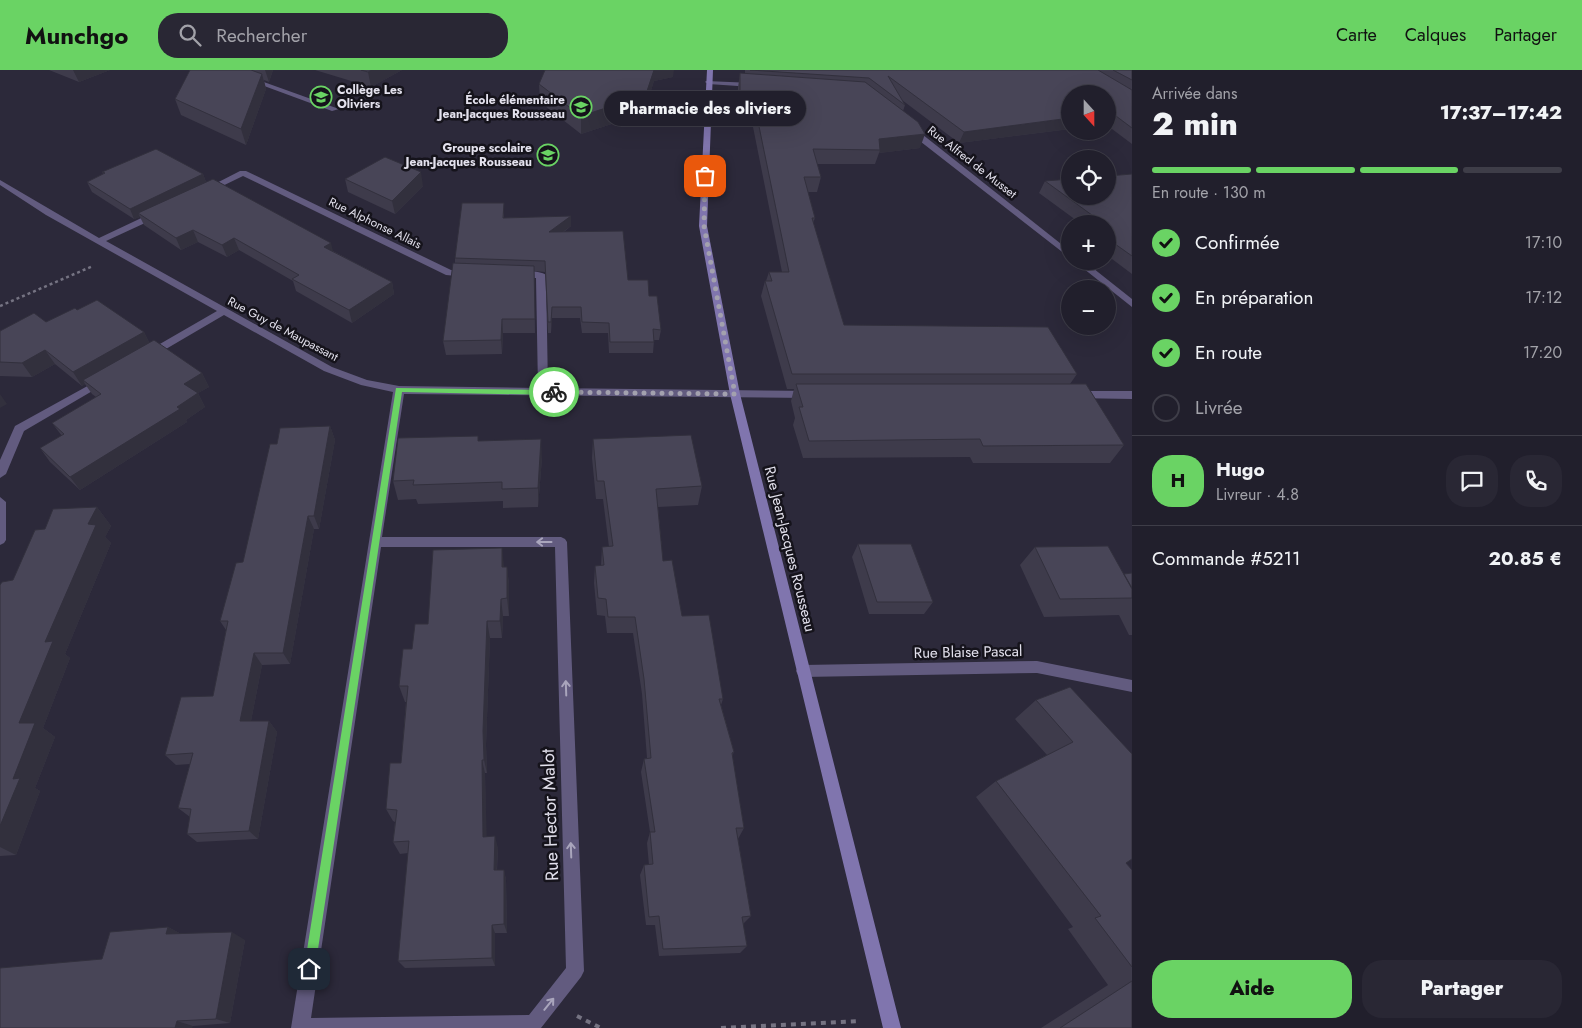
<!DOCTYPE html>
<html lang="fr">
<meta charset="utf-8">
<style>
body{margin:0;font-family:Jost,sans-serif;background:#292734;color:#f1f3f6;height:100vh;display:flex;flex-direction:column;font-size:19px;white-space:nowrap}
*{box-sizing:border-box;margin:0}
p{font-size:16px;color:#a2a2a9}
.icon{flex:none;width:28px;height:28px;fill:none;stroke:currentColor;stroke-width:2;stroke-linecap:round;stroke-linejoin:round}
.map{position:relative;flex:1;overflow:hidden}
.side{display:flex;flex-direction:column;background:#211f2c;width:450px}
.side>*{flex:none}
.needle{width:32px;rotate:159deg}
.fabs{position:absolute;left:1061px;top:15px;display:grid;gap:10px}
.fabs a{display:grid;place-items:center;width:55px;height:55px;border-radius:50%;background:#211f2c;box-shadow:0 5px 20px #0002,0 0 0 1px #3e3d48;font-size:25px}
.pin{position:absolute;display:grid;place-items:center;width:42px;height:42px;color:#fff;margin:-21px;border-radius:10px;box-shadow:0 2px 8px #0006}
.courier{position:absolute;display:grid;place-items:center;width:50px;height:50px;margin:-25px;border:4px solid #6ad364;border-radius:50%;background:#fff;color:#222;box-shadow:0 1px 6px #0007}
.bubble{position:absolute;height:35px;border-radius:18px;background:#211f2c;box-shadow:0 5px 20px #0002,0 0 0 1px #3e3d48;font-size:16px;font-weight:800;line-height:35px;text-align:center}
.overview em{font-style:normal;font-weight:800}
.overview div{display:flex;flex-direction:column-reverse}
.overview{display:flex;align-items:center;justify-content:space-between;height:85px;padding:0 20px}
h1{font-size:32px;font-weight:800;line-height:38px}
.bar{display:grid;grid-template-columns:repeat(4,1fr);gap:8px 5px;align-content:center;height:60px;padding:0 20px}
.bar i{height:6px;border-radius:4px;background:#3e3d48}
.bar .selected{background:#6ad364}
.bar p{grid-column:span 4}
.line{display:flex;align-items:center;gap:12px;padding:0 20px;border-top:1px solid #3e3d48}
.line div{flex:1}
.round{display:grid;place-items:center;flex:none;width:52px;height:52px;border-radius:20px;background:#292734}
ol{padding:0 20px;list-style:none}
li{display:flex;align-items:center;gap:15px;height:55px}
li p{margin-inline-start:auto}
li .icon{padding:5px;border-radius:50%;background:#6ad364;color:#111;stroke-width:4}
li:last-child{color:#a2a2a9}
li i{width:28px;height:28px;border:2px solid #3e3d48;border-radius:50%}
.cta{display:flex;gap:10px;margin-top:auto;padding:10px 20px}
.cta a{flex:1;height:58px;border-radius:20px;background:#6ad364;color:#111;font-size:20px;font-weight:800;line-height:58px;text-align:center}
.cta a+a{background:#292734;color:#f1f3f6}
header{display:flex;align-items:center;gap:30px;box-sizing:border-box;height:70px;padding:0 25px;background:#6ad364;color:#111}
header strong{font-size:24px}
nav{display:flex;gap:28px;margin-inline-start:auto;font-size:18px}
.search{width:350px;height:45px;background:#292734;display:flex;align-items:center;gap:12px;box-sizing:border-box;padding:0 18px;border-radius:20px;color:#a2a2a9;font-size:19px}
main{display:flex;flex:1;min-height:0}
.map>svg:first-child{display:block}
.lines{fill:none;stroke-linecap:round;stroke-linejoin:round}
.path-far1{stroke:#757382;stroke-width:2.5;stroke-dasharray:3 3;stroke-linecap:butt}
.path{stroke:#757382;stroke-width:4;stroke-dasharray:5 5;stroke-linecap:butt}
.lane{fill:#625b7f;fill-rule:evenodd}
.street{fill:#625b7f;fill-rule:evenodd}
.secondary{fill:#8075ae;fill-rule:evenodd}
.wall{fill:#3e3b4b}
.shaded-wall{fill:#32303d}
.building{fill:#484557;stroke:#32303d}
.oneway{stroke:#a9a5bc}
.route{fill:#6ad364}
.done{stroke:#a3a1ae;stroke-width:5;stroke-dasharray:0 9}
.labels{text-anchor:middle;stroke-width:5;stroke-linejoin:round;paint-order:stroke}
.far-poi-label{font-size:12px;font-weight:bold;fill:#e3e1ed;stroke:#15131b;text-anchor:end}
.far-street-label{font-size:12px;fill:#e3e1ed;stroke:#15131b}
.street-label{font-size:15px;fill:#e3e1ed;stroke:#15131b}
.near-street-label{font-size:18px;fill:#e3e1ed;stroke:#15131b}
</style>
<header>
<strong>Munchgo</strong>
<div class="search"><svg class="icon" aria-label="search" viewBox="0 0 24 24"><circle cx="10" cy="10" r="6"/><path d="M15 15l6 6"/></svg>Rechercher</div>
<nav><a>Carte</a><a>Calques</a><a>Partager</a></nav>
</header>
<main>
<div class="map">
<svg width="1132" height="958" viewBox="0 0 1132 958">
<rect width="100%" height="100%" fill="#2c293a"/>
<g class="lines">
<path class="path-far1" d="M0 236 93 196"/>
<path class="path" d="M577 946 601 958
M721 958 860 951"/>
<path class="lane" d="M221 0H230L339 39 332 41Z"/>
<path class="street" d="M706 11 753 13 756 15 753 17 708 14 705 12Z
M907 57H913L1070 181V188L907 61Z
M240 101H246L451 200 468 201 473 204 468 207 446 205 243 106 210 122 203 120Z
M0 110 99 168 152 143H158V147L106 171 332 297 367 310 399 316 538 318 536 208H518L513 205C520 200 539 200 546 205L548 318 814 321 815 324 810 328 404 324 382 467H561L565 469 567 472 584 901 581 907 541 958H291L393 322 361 315 324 301 224 245 154 286H146V282L217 241 46 145 0 115ZM381 477H555L566 898 529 945 311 948Z
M1074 191H1084L1132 229V237Z
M102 308 107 311 106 313 24 361 6 404 0 408V390L15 356Z
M1077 321H1132V329L1073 328 1072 325 1073 322Z
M0 427 6 432V470L4 473 0 475Z
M1037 591 1132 610V622L1037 603 803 607 798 605 796 601 798 597 803 595Z"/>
<path class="secondary" d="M707 0H713L707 156 740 324 901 958H883L730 324 699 156Z"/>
</g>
<path class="wall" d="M49 0H110L79 12Z
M190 0H273L269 12 264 10 266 19 246 75 181 45 175 29Z
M315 0H402L371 17Z
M745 0H1132V74L1108 56V24H1070V59L959 73 902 30 905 35 903 41 920 78 879 83 875 94H817L821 107 817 122H808L815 148 813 153 844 255 1077 304 1070 314 1124 375 1110 393H973L970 387 803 388 793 355 795 348 791 331 794 319H787L761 226 765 211H766L769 202H782L752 52 737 51 738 17 740 3 745 4Z
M673 7 654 11 645 39 636 46 581 64 540 32 539 14Z
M102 102 203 104 206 112 333 181 392 212 394 224 352 253 296 221 293 211 239 180 227 187 198 172 181 180 144 155 140 147 134 149 92 122 87 112 103 104Z
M1132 104V204L1108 186V154H1080V153L1039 123 1045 111Z
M345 109 423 116 395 144 348 122Z
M504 143V148L571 156 564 162 649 226 661 260 659 270H654L653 283H609L608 263H582L580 248H552L551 263H548L545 202 534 201 535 263H503L502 284 446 285 443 271 455 193V188Z
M77 240 144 262 149 272 202 303 209 317 198 323 205 337 186 350 187 352 80 420 50 392 40 378 62 366 52 353 96 327 92 324 85 314 82 316 55 294 32 307 0 306V261L46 252Z
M330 356 335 370 319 459H314L290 594 262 595 251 651H269L277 662 258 769 197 772 187 764 190 747 178 738 190 694 176 695 165 685 213 626 226 560 220 551 243 492 277 374Z
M593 369 702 416 698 435 658 437 663 491 682 546 723 629 721 635 734 682 732 686 744 758 738 769 751 846 743 854 747 876 740 883 659 886 655 855H646L640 805 644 795H649L647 773 650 762 641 702 644 689 647 688 642 624 633 563H607L605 546 597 545 594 513 595 496H601L602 477H609L603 429H596L592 388Z
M479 371 542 388 538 437 503 438V431L418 434 416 429 398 430 393 411Z
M97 437 111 456 105 467 111 473 65 584 70 588 43 658 55 667 35 718 40 721 16 785 0 786V515L13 510 45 459Z
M858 474 933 532 924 544H869L852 487Z
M1035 477 1124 504 1132 503V565H1129L1119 545 1044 547 1020 495Z
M504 497H507L509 515V546H503L502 568H490L486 675 487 703H485L486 767 498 778 497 800H504L506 810 507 863H495V896L405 898 398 891 408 783 400 784 393 772 395 752 393 751 386 739 401 693 406 632H405L399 616 412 579 428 554Z
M1070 617 1126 793 1132 800V958H1041L1108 915 1068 859 1073 857 976 727 996 711 1047 685 1015 649 1036 630Z
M168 857 181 864 245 870 230 953 193 956 0 958 102 889Z"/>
<path class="shaded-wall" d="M73 0H110L79 12Z
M265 0H273L269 12Z
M372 0H402L371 17 368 2Z
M654 0H674L673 7 654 11 645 39 636 46 581 64V46Z
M262 4 266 19 246 75 241 59Z
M1112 43 1108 51V44Z
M1070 48V59L959 73 964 62Z
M925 64 920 78 879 83 880 80 879 69Z
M421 102 423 116 395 144 392 131Z
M203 104 207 115 138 143 140 147 134 149 130 139Z
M571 146V156L549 172V162Z
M193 160 198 172 181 180 176 168Z
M234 168 239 180 227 187 222 175Z
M331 173 334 185 324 177Z
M392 212 394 224 352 253 349 240Z
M552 237V248L551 263V252Z
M502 249 503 263 502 284 501 270Z
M144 262 151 276 83 310 85 314 82 316 73 302Z
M45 280 55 294 32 307 22 293Z
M202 303 209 317 198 323 205 337 186 350 187 352 80 420 70 407 177 337 184 314Z
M0 324 7 334 0 338Z
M330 356 335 370 319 459 314 446Z
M541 369 542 388 538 437V418Z
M97 437 111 456 105 467 111 473 65 584 70 588 43 658 55 667 35 718 40 721 16 785 0 777V756L13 709 19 653 45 572 88 454Z
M308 446 314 459 290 594 283 583Z
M502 478 504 496V515L502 497Z
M507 497 509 515V546L507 528Z
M501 529 503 546 502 568 500 551Z
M487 551 490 568 486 675 487 703 484 690 483 661Z
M254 583 262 595 249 661 240 651Z
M269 651 277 662 258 769 249 761Z
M482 690 485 703 487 778 483 767Z
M495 766 498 778 496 810 494 800Z
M504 800 506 810 507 863 504 854Z
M492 855 495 863V896L492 888Z
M168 857 183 865 166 864Z
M232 862 245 870 230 953 216 949Z
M177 951 193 956 192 958H175Z"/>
<path class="building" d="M190 0H251L262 4 241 59 175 29Z
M361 0H372L368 2Z
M545 0H654L647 21 637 28 581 46 539 14Z
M750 0H1098L1132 20V58L1112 43 1108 44V24H1070V48L964 62 888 6 905 35 869 8Z
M1113 0H1132V10Z
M740 3 865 12 918 52 925 64 879 69 880 80 813 79 821 107H804L815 148H812L844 255 1048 257 1077 304H792L765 211H772L769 202H789L755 37 740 36Z
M156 79 203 104 130 139 87 112 105 103 102 102Z
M385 87 421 102 392 131 345 109Z
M1132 104V186L1108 169V154H1086L1082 150 1096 148 1045 111 1070 109V126H1108V106Z
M213 109 331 173 324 177 392 212 349 240 292 209 299 205 234 168 222 175 193 160 176 168 138 143Z
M462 133H504L503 148 571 146 549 162 623 161 628 210H648L649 226H657L661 260 653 259 654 272H610L609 253 582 252 581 237H552L551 252H548L545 191 455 188Z
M453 193 534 196 535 249H502L501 270 443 271Z
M97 230 144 262 73 302 45 280 22 293 0 292V261L34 243 46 252 75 238 77 240Z
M154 270 202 303 184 314 198 323 177 337 180 339 70 407 40 378 64 364 52 353 101 324 83 310Z
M796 314H1086L1124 375 983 376 980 369 809 371 799 337H803Z
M330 356 314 446H308L283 583H254L240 651H269L249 761 187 764 191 739 178 738 193 683 165 685 181 627 213 626 228 551H220L236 493 243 492 270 374H277L280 358Z
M691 365 702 416 656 419 663 491 672 490 682 546 709 545 723 629H719L734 682 732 683 744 758H736L751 846 742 847 747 876 663 879 659 846 649 847 644 795 653 794 650 762H655L644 689 651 688 644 609 635 547H608L606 529 598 528 595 496 604 495 602 477 613 476 604 411H597L593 369Z
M478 366V371L541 369 538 418 502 419V412L413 415 414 410 393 411 398 368Z
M97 437 88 454 96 455 45 572 53 571 19 653H35L13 709 20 708 0 756V515L2 512 13 510 35 460 45 459 53 439Z
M858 474H911L933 532H877Z
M1108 476 1132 519V528L1060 529 1035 477Z
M502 478V497H507V528L501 529 500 551H487L483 661 484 690H482L483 767 495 766 494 800H504V854L492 855V888L398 891 409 771 393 772 397 740 386 739 390 693H401L408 616H399L403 579H412L415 554H428L433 480Z
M1132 503V518L1124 504Z
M1070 617 1132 684V789L1126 793 1132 800V897L1095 848 1101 846 996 711 1073 672 1036 630Z
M168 857 166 864 232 862 216 949 177 951 175 958H0V898L102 889 110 862Z
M1132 911V958H1060Z"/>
<defs><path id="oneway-shaft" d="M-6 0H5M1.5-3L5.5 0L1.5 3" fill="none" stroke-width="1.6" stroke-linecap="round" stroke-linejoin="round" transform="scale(1.25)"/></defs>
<g class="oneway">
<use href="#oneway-shaft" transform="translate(544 472) rotate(-180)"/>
<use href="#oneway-shaft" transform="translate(566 618) rotate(-92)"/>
<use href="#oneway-shaft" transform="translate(571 780) rotate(-92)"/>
<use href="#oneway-shaft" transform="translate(549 934) rotate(-51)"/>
</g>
<path class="route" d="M396 318 554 320 557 322 554 325 402 322 315 899 313 903 309 904 305 903 304 899Z"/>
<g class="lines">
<path class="done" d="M554 322 735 324 704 156 705 106"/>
</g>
<defs>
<g id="school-ring" transform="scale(1.125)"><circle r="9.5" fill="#15131b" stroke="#6ad364" stroke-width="1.5"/><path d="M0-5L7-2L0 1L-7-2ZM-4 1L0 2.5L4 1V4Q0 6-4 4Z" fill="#6ad364"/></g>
</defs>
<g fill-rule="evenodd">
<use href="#school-ring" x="321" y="27"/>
<use href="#school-ring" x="581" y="37"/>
<use href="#school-ring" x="548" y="85"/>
</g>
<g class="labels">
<g class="far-poi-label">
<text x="337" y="24" text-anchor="start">Collège Les<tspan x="337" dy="14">Oliviers</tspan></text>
<text x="565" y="34">École élémentaire<tspan x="565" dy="14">Jean-Jacques Rousseau</tspan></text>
<text x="532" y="82">Groupe scolaire<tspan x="532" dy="14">Jean-Jacques Rousseau</tspan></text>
</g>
<g class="far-street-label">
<text transform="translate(972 92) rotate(38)" y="4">Rue Alfred de Musset</text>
<text transform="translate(375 153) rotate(26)" y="4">Rue Alphonse Allais</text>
<text transform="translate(283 259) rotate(28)" y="4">Rue Guy de Maupassant</text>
</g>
<g class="street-label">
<text transform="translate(790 479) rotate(76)" y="5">Rue Jean-Jacques Rousseau</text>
<text transform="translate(968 582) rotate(-1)" y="5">Rue Blaise Pascal</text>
</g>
<g class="near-street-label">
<text transform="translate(550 745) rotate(-92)" y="6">Rue Hector Malot</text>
</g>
</g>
</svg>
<div class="fabs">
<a><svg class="needle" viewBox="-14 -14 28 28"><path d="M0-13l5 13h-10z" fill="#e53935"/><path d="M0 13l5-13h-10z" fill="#a2a2a9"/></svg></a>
<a><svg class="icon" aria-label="locate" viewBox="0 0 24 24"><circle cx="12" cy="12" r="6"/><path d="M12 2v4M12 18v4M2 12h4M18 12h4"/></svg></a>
<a>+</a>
<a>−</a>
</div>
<div class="pin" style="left:705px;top:106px;background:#ea580c"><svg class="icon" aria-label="bag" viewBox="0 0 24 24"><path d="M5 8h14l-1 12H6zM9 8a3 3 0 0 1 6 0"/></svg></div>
<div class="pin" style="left:309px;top:899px;background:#1f2937"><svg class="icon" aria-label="home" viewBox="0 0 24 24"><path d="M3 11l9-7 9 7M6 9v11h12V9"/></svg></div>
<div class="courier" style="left:554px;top:322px"><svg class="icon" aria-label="bike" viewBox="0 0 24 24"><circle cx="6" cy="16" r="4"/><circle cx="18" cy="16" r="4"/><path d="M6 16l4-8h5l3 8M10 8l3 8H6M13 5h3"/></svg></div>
<div class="bubble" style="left:604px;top:21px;width:202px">Pharmacie des oliviers</div>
</div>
<section class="side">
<div class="overview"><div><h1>2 min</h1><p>Arrivée dans</p></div><em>17:37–17:42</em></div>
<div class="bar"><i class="selected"></i><i class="selected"></i><i class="selected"></i><i></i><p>En route · 130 m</p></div>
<ol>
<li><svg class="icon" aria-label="check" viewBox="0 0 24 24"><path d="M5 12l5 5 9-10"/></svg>Confirmée<p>17:10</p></li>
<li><svg class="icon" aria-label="check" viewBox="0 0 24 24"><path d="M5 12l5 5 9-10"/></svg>En préparation<p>17:12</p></li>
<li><svg class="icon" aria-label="check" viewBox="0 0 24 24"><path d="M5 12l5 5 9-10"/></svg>En route<p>17:20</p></li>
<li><i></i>Livrée</li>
</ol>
<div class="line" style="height:90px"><b class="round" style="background:#6ad364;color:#111">H</b><div><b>Hugo</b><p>Livreur · 4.8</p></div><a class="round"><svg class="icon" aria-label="chat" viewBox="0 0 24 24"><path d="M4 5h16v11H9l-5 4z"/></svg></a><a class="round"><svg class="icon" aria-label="phone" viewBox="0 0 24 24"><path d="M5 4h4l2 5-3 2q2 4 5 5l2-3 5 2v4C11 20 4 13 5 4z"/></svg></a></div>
<div class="line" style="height:65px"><div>Commande #5211</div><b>20.85 €</b></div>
<div class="cta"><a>Aide</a><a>Partager</a></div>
</section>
</main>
